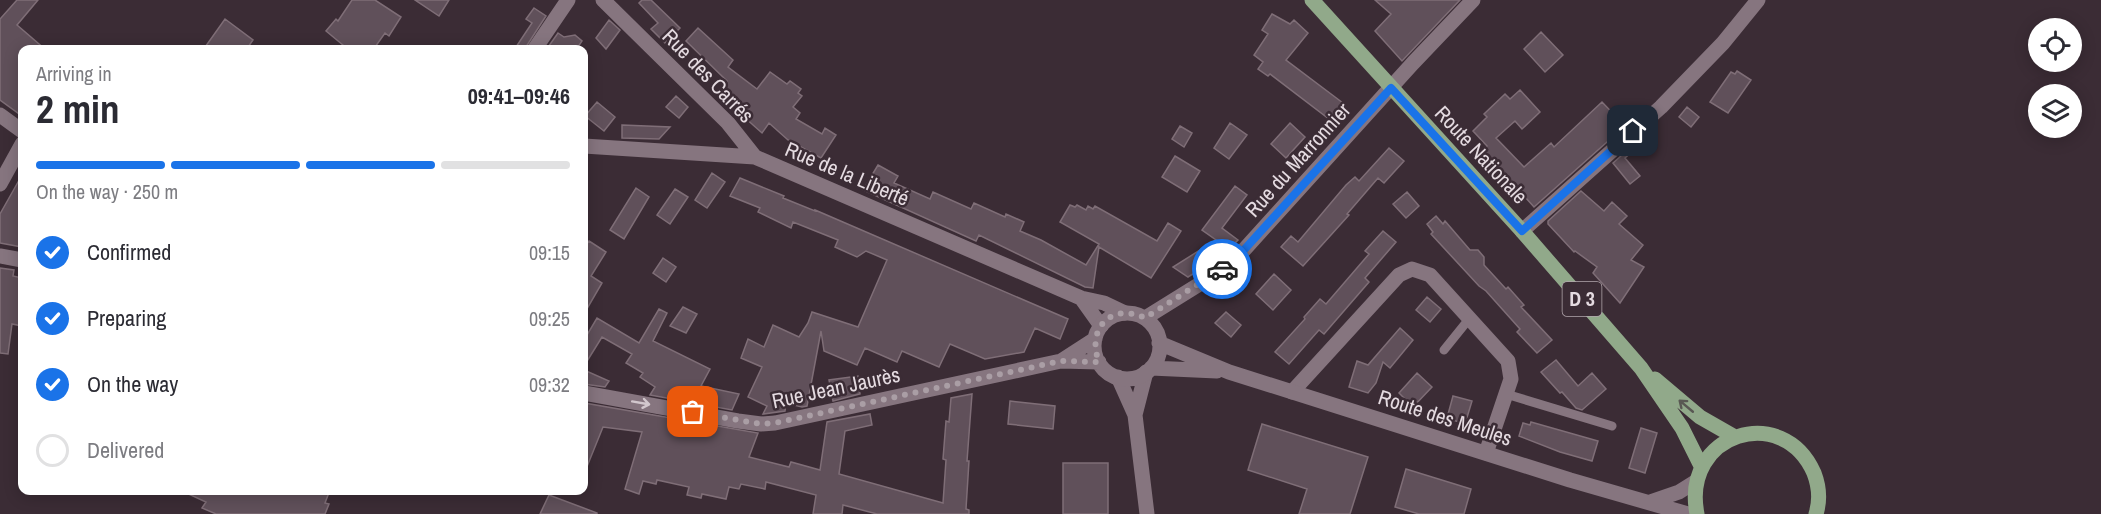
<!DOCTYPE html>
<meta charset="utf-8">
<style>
body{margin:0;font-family:"Archivo Narrow",sans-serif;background:#f7f7f7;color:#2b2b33;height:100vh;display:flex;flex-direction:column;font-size:22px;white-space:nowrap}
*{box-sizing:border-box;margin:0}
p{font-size:20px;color:#7c7c81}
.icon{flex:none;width:33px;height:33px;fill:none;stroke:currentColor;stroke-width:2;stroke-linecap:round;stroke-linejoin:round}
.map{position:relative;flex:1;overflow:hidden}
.details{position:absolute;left:18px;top:45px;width:570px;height:450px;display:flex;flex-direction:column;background:#fff;border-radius:12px;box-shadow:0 3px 15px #0003}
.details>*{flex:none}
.controls{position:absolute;left:2028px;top:18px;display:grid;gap:12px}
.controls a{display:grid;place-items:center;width:54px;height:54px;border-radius:50%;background:#fff;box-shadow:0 3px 15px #0003;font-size:30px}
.pin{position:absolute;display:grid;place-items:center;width:51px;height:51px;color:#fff;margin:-26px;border-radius:12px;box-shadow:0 3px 9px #0006}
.courier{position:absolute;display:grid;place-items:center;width:60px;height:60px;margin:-30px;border:4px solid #1a73e8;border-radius:50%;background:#fff;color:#222;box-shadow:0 2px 8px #0007}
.summary em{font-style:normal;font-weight:800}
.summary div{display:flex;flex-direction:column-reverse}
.summary{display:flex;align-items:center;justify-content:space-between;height:102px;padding:0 18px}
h1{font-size:39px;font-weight:800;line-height:45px}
.bar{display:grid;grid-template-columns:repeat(4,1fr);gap:9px 6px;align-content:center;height:72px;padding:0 18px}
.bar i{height:8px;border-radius:4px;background:#e1e1e2}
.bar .active{background:#1a73e8}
.bar p{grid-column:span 4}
ol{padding:0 18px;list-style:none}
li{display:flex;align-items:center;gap:18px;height:66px}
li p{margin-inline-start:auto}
li .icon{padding:6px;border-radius:50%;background:#1a73e8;color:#fff;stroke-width:4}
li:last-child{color:#7c7c81}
li i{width:33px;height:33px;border:3px solid #e1e1e2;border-radius:50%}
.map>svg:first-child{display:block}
.building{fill:#60505a;stroke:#7f6e77;stroke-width:1.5}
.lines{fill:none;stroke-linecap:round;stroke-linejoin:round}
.service{stroke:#86757f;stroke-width:9}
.minor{stroke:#86757f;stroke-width:15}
.tertiary{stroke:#86757f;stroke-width:15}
.primary{stroke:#91a98a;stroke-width:15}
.oneway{stroke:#d2c7cd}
.oneway2{stroke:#595853}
.done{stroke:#aa9ea5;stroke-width:6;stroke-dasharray:0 10.8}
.route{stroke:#1a73e8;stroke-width:8}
.labels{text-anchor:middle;stroke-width:5;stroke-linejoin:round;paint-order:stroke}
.shield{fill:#3b2c35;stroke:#b2a6ad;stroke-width:1.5}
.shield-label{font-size:20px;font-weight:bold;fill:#e5dbe1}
.street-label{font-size:21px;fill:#e5dbe1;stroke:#3b2c35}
</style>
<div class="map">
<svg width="2101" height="514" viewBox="0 0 2101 514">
<rect width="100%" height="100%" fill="#3b2c35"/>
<path class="building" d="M17 0H38L17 25 46 50H22V116L0 100V19Z
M352 0H375L401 17 389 36 385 33 373 50H349L326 31 336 19 338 21Z
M415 0H449L439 16Z
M642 0H651L680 28 665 43 651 29 658 23 639 3Z
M1375 0H1460L1402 61 1375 31 1391 14Z
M534 8 546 16 524 50H514L532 23 526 19Z
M1272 14 1290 24 1294 20 1308 33 1286 60 1343 103 1329 119 1270 74 1268 76 1258 69 1263 62 1254 55 1268 34 1262 30Z
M225 19 253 40 246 50H203Z
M609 20 620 30 606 49 596 38Z
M698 28 733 60 728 67 757 89 770 72 787 84 790 81 801 89 798 93 802 96 793 107 800 113 796 119 822 134 825 128 836 135 821 158 788 140 769 123 762 133 717 93 727 81 686 41Z
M1541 32 1563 55 1545 72 1524 49Z
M558 33 564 37 575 35 582 41 576 50H546Z
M1737 71 1751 80 1728 113 1710 102 1731 72 1735 74Z
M1520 90 1540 112 1522 129 1515 121 1496 138 1524 167 1551 143 1554 147 1602 102 1625 126 1534 207 1483 150 1487 146 1473 131 1487 117 1484 114 1505 94 1510 99Z
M676 96 688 107 679 118 666 107Z
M597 102 615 117 604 131 585 116Z
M1687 107 1699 117 1691 127 1679 117Z
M1230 123 1247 135 1229 159 1214 148Z
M1290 123 1305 137 1286 158 1271 144Z
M622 125 670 127 659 139 622 138Z
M1180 126 1192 133 1184 147 1172 139Z
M1631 147 1634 150 1625 158 1640 176 1630 184 1613 163Z
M1389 148 1404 161 1384 183 1378 178 1347 214 1349 215 1303 266 1281 247 1291 236 1298 242 1346 185 1355 177 1359 181Z
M1175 156 1200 171 1187 192 1162 177Z
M878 165 898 176 894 183 930 199 933 192 971 209 974 203 1005 217 1006 214 1024 222 1020 231 1041 240 1086 265 1099 244 1060 222 1070 205 1075 207 1077 205 1086 210 1088 206 1093 209 1095 206 1157 241 1168 223 1181 231 1151 278 1099 247 1093 288 1085 287 979 235 976 241 863 190Z
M712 173 725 182 707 208 695 200Z
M22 175V247L0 243V214Z
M740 178 784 196 783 198 815 211V210L1068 319 1060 339 1035 328 1024 352 985 359 950 344 939 367 902 351 897 362 865 348 857 365 824 351 821 331 807 406 802 407 786 403 785 411 763 414 767 406 748 397 762 367 741 358 748 339 764 347 773 325 799 337 808 323 812 312 858 327 887 260 866 251 857 257 835 247 838 240 793 222 791 228 758 212 760 208 730 196Z
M1235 186 1247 195 1222 228 1238 240 1223 255 1188 277 1173 267 1216 240 1202 230Z
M636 188 649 197 624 239 610 230Z
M675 189 688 197 670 224 657 215Z
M1581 191 1604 211 1612 202 1627 216 1619 224 1643 245 1631 260 1644 267 1620 303 1593 273 1597 267 1575 251 1574 252 1548 224V221Z
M1407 192 1419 206 1406 218 1393 204Z
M1436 216 1443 224 1445 221 1470 250H1478L1484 257V265L1506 289 1508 287 1524 305 1521 307 1552 340 1537 353 1517 332 1520 329 1486 291 1479 286 1431 234 1433 232 1427 224Z
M1383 231 1396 242 1365 278 1369 282 1324 334 1319 330 1289 364 1275 352 1305 319 1304 317 1320 299 1326 304 1369 254 1365 251Z
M589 241 606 252 591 276 602 283 584 314V248Z
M663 258 676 267 666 282 653 273Z
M0 268 14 270 13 276 22 278V326L12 324 8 354 0 353Z
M1274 274 1291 290 1273 310 1256 294Z
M1427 297 1441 309 1430 322 1416 310Z
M683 307 697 314 686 333 670 326Z
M659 309 667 313 653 341 710 369 701 386 739 394 732 410 650 395 655 387 640 377 643 373 626 363 632 354 602 337 584 366V340L597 318 639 343Z
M1226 312 1241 325 1231 337 1215 323Z
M1400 328 1413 340 1390 368 1383 362 1376 383 1368 393 1349 387 1357 361 1368 365Z
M1556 360 1578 386 1592 373 1606 389 1582 410 1576 408 1562 392 1560 393 1541 372Z
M584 370 609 381 605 387 584 384Z
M1417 373 1432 387 1413 407 1399 393Z
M858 376 860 394 833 401 829 380Z
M972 394 967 461H969L966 509 969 510V514H877L843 505 842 514H813L816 495 766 482 765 489 741 484 739 489 729 487 726 499 702 494 701 498 687 495 689 487 657 480 656 484 643 481 639 494 625 489 642 432 603 427 584 474V403L758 433 749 457 789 467 791 462 820 470 827 422 870 414 872 425 845 431 839 474 943 503 946 460 943 459 946 421 949 422 951 398Z
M1453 396 1472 401 1465 424 1447 418Z
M1010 401 1055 406 1053 429 1008 424Z
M1531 422 1598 441 1592 461 1560 452 1519 436 1523 423 1530 425Z
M1262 424 1368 457 1350 514H1299L1307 489 1248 470Z
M1641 428 1657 433 1645 473 1629 468Z
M1063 463H1108V514H1063Z
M1406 469 1471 489 1464 514H1419L1395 507Z
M180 490H330L325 503 329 504 325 514H216L202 508 206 502Z
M549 495 597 513V514H540Z"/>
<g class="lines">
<path class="service" d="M1444 350 1469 319
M1506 394 1612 426"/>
<path class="minor" d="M603 0 728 123 755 157
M534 50 568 0
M0 115 22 131
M584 146 755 157 1081 298 1104 303 1125 313
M0 184 22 144
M1522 231 1661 107 1723 43 1758 0
M1081 298 1101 326
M1145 318 1219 272 1243 251 1413 63 1473 0
M1118 377 1135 415 1147 514
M1292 392 1399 275 1412 269 1430 275 1508 361 1511 379 1486 453
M1135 415 1146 372"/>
<path class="tertiary" d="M0 256 22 260
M1094 346a33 33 0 1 1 66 0a33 33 0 1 1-66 0Z
M1159 343 1229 372 1570 480 1688 514
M1061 361 1095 339
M1151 368 1217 371
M584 393 738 421 761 424 775 423 1061 361 1099 362
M1650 502 1679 492 1695 482"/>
<path class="primary" d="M1312 0 1522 231 1641 368 1682 428 1701 466
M1655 379 1700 417 1735 437
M1697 514C1681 433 1783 402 1814 473 1819 486 1820 501 1816 514"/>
</g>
<defs><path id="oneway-shaft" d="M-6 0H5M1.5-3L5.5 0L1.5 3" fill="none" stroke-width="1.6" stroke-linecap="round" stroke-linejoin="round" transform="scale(1.5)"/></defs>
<use class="oneway" href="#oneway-shaft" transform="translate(641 403) rotate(10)"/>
<use class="oneway2" href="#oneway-shaft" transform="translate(1686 406) rotate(-140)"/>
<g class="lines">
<path class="done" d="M693 412 761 424 775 423 1061 361 1099 362C1086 329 1111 302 1145 318L1222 269"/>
<path class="route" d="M1222 269 1243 251 1391 88 1522 231 1633 131"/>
</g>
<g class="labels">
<rect class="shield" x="1562.5" y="282" width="39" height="34" rx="4.5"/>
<g class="shield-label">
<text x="1582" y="306">D 3</text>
</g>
<g class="street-label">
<text transform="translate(708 76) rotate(46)" y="7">Rue des Carrés</text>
<text transform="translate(1481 155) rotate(47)" y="7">Route Nationale</text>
<text transform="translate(1298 160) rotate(-48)" y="7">Rue du Marronnier</text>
<text transform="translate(847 174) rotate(23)" y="7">Rue de la Liberté</text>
<text transform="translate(836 388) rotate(-12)" y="7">Rue Jean Jaurès</text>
<text transform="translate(1445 418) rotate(18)" y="7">Route des Meules</text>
</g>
</g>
</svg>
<div class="controls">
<a><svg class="icon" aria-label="locate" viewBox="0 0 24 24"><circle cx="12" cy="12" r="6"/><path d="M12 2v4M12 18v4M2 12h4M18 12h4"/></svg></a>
<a><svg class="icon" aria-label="layers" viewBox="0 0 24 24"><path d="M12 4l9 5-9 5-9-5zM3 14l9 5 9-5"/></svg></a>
</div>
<div class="pin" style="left:693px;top:412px;background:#ea580c"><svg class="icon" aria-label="bag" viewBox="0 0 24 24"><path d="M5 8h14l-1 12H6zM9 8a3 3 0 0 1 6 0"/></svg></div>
<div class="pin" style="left:1633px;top:131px;background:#1f2937"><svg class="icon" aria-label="home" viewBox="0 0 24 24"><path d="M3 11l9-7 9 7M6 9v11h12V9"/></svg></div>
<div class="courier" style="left:1222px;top:269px"><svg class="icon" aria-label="car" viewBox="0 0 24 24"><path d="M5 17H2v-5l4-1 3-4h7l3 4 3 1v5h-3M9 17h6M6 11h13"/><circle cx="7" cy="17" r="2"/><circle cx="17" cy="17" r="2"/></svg></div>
<section class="details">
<div class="summary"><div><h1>2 min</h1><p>Arriving in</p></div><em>09:41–09:46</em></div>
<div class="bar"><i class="active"></i><i class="active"></i><i class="active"></i><i></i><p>On the way · 250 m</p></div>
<ol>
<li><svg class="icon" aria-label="check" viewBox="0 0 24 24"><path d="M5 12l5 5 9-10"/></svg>Confirmed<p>09:15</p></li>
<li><svg class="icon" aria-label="check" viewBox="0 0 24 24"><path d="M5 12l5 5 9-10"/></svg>Preparing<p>09:25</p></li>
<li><svg class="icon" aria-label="check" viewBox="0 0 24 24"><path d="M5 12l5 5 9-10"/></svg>On the way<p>09:32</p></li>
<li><i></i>Delivered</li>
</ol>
</section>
</div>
